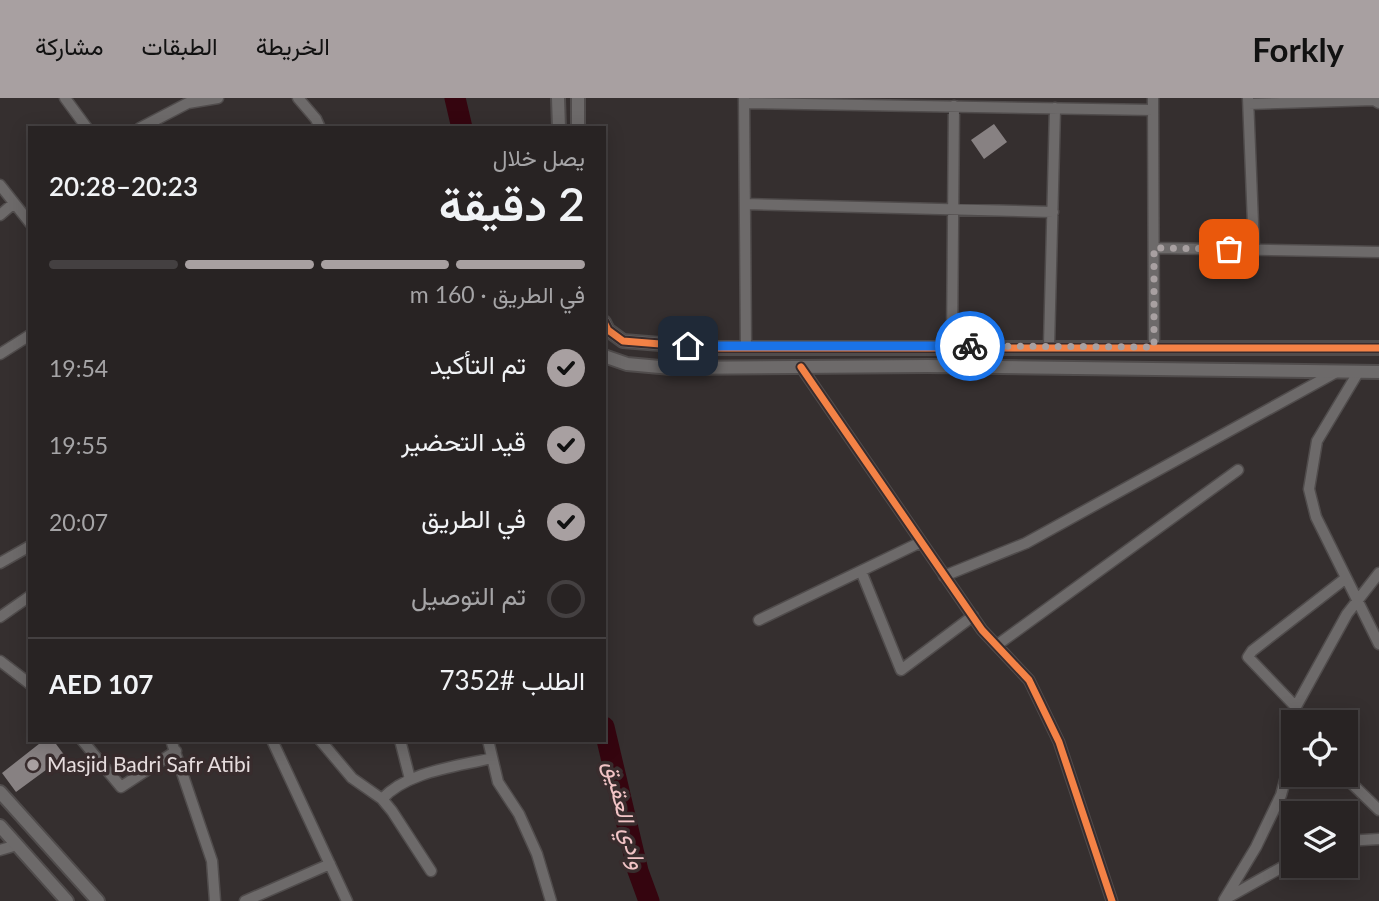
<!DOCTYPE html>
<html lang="ar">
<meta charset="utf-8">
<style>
body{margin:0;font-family:Lato,Vazirmatn,sans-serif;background:#302b2b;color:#f1f3f6;direction:rtl;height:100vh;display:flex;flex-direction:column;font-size:26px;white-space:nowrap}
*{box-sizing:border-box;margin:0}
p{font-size:23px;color:#a5a4a6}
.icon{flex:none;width:38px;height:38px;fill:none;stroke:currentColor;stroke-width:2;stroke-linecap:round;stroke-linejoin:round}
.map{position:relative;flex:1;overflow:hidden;direction:ltr}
.panel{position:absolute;left:28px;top:28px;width:578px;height:616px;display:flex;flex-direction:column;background:#282323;border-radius:0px;box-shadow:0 4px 18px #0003,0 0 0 2px #444041;direction:rtl}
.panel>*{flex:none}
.buttons{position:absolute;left:1281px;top:612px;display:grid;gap:14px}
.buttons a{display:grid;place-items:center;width:77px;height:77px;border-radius:0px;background:#282323;box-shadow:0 4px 18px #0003,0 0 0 2px #444041;font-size:35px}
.pin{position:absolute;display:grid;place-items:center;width:60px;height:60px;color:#fff;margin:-30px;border-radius:14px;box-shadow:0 4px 10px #0006}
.courier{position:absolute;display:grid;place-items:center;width:70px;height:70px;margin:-35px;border:5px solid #1a73e8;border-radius:50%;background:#fff;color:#222;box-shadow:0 2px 9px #0007}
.summary em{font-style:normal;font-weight:600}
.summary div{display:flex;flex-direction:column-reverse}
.summary{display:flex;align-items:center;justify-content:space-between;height:119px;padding:0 21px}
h1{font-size:46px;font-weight:600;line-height:52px}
.bar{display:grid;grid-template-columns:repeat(4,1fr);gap:10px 7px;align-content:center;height:84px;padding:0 21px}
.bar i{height:9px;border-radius:5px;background:#444041}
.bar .on{background:#a8a0a1}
.bar p{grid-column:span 4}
.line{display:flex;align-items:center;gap:18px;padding:0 21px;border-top:2px solid #444041}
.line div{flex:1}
ol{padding:0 21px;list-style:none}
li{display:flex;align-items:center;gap:21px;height:77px}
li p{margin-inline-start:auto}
li .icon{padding:7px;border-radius:50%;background:#a8a0a1;color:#111;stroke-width:4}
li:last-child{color:#a5a4a6}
li i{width:38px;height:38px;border:4px solid #444041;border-radius:50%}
header{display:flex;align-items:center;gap:42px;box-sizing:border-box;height:98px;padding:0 35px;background:#a8a0a1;color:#111}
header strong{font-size:33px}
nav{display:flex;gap:38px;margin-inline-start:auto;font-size:24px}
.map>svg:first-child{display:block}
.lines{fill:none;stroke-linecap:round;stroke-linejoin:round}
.river{stroke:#35050f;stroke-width:21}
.building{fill:#878182}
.minor-casing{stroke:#504c4c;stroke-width:13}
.tertiary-casing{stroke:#504c4c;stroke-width:16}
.minor{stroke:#6d6a6a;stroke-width:10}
.tertiary{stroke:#6d6a6a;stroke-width:12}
.cycleway-casing{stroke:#382c2d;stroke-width:11}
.cycleway{stroke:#f48246;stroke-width:7}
.done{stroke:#a8a0a1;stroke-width:7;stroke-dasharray:0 12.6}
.route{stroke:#1a73e8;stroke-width:9}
.poi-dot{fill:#a8a0a1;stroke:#382c2d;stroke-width:2.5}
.labels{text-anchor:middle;stroke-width:7;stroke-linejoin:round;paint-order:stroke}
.poi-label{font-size:21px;fill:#e6ddde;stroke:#382c2d;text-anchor:start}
.water-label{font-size:23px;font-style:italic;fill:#f2c4c6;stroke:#382c2d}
</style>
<header>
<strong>Forkly</strong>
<nav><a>الخريطة</a><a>الطبقات</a><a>مشاركة</a></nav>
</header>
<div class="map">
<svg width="1379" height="803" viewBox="0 0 1379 803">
<rect width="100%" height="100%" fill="#352f2f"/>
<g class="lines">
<path class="river" d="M455 0 462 30
M604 629 638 773 649 803"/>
</g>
<path class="building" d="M994 26 1007 44 984 61 971 42Z
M44 642H53L65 658 16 694 2 675Z"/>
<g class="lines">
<g class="minor-casing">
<path id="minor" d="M65 0 87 30
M298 0 316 21 320 30
M1153 0 1154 249
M1248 0 1254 151
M744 1 746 249
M744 5 1153 12
M1249 6 1374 2 1379 5
M140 30 188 5 218 0
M0 87 30 125
M745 106 1053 114
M0 117 14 105
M1154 150 1379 154
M952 248 954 8
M1049 248 1055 10
M0 256 30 237
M801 269 982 532 1029 582 1059 644 1112 803
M1359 273 1317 343 1309 391 1316 419 1379 546
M0 465 30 448
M861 473 901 572 973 518
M944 478 1026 445 1338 273
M0 519 30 498
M759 522 921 444
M997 547 1238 372
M0 563 30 586
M1296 609 1248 559 1252 553 1346 480
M82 642 121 689 176 653
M171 642 212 763 215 803
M272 642 347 803
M320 642 352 680 382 701 392 713 431 773
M400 642 410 681
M488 642 498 684 519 716 537 756 551 803
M1343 677 1379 712
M382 701C408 673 456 669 492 660
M1346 743 1379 741
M0 752 17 747
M1227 800 1293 763
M1224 802 1256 749 1281 697 1290 664 1288 623 1347 516 1379 475
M245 803 330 766"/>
</g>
<g class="tertiary-casing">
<path id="tertiary" d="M558 0 559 30
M578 0V30
M604 224 608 232 623 243 710 250H1379
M604 258 627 266 671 270 928 268 1379 274
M0 694 98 803
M0 728 67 803"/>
</g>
<use href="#minor" class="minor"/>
<use href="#tertiary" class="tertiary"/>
<g class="cycleway-casing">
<path id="cycleway" d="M604 224 608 232 623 243 710 250H1379
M801 269 982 532 1029 582 1059 644 1112 803"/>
</g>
<use href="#cycleway" class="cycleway"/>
</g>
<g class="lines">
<path class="done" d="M970 248 1154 249V150L1229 151"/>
<path class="route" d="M688 248H970"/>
</g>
<circle class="poi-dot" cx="33" cy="667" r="7"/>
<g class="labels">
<g class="poi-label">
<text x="47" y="674">Masjid Badri Safr Atibi</text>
</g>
<g class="water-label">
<text transform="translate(625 717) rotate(76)" y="8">وادي العقيق</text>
</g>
</g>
</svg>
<div class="buttons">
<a><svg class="icon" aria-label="locate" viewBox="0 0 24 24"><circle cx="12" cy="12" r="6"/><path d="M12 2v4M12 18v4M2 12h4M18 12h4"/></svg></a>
<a><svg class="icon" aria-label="layers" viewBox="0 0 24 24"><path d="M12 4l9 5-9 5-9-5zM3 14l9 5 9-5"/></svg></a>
</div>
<div class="pin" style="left:1229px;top:151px;background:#ea580c"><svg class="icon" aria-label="bag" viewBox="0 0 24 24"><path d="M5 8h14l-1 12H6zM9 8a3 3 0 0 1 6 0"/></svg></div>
<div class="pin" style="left:688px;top:248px;background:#1f2937"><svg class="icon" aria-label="home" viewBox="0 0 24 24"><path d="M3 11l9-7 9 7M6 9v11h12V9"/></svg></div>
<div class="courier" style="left:970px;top:248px"><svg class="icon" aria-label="bike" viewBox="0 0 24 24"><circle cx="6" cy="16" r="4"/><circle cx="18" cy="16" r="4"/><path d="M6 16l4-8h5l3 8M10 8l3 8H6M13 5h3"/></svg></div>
<section class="panel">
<div class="summary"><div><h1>2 دقيقة</h1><p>يصل خلال</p></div><em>20:23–20:28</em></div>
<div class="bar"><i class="on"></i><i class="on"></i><i class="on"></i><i></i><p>في الطريق · 160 m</p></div>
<ol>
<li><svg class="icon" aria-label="check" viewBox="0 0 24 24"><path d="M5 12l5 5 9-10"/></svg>تم التأكيد<p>19:54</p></li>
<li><svg class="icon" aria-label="check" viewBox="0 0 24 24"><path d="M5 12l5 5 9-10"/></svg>قيد التحضير<p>19:55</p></li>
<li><svg class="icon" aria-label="check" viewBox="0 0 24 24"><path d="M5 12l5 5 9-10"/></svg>في الطريق<p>20:07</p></li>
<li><i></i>تم التوصيل</li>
</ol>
<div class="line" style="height:91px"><div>الطلب #7352</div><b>AED 107</b></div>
</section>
</div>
